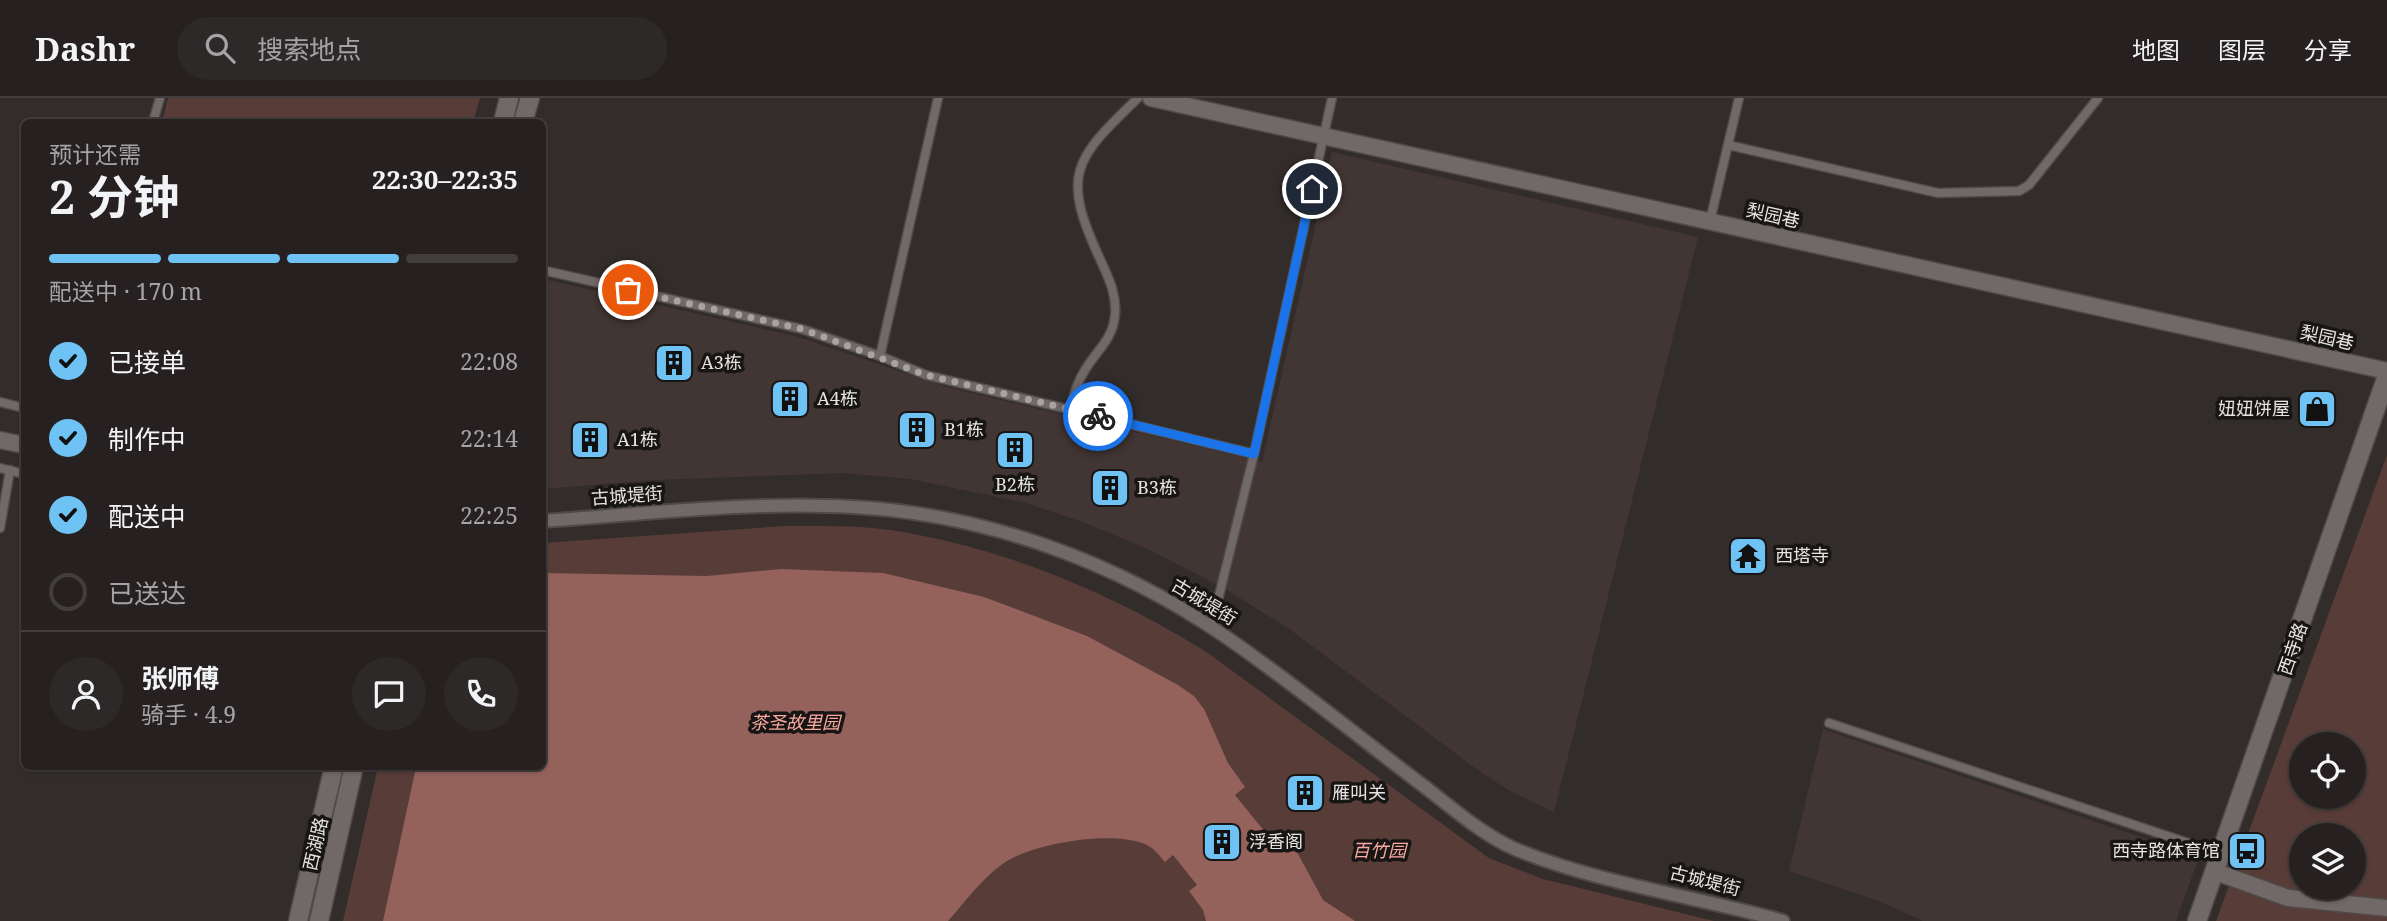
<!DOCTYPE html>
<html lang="zh">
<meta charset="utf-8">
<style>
body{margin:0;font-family:"Noto Serif","Noto Sans SC",serif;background:#2e2929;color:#f1f3f6;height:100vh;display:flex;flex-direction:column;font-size:26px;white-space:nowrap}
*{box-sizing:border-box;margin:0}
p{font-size:23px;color:#a4a3a5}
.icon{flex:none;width:38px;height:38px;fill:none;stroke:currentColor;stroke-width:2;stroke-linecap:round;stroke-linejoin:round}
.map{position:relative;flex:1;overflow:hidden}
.side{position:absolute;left:21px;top:21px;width:525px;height:651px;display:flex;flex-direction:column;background:#262120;border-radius:10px;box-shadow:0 2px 5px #0004,0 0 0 2px #423e3e}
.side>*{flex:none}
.buttons{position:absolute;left:2289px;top:634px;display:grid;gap:14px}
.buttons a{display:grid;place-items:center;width:77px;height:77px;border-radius:50%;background:#262120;box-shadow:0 2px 5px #0004,0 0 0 2px #423e3e;font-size:35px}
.pin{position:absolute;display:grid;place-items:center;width:60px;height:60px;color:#fff;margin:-30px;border:4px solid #fff;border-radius:50%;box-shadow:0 2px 7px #0007}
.courier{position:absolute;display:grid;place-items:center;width:70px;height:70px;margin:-35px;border:5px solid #1a73e8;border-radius:50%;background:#fff;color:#222;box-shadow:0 2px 9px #0007}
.summary em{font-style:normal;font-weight:700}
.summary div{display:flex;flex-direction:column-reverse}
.summary{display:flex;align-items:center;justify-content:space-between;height:119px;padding:0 28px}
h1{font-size:46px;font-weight:700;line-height:52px}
.bar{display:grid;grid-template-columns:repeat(4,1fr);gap:10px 7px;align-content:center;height:84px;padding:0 28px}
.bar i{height:9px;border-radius:5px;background:#423e3e}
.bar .selected{background:#6fc2f4}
.bar p{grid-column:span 4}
.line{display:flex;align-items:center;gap:18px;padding:0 28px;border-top:2px solid #423e3e}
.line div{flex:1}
.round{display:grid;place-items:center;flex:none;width:74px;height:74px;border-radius:37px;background:#2e2929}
ol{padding:0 28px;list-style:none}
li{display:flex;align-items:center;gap:21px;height:77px}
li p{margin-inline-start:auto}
li .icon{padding:7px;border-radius:50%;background:#6fc2f4;color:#111;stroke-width:4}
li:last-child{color:#a4a3a5}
li i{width:38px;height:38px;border:4px solid #423e3e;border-radius:50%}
header{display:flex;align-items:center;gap:42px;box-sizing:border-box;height:98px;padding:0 35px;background:#262120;border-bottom:2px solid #423e3e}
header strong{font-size:33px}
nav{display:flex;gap:38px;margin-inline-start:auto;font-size:24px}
.search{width:490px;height:63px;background:#2e2929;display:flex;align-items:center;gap:18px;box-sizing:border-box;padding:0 24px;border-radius:38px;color:#a4a3a5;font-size:26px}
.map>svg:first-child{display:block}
.built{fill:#423634}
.green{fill:#583c38;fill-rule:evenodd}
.water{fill:#94615b}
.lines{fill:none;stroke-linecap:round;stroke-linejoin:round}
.service-casing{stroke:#4f4a4a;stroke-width:11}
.pedestrian-casing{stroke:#4f4a4a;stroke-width:16}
.minor-casing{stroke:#4f4a4a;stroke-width:19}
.tertiary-casing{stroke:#4f4a4a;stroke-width:21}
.secondary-casing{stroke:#4f4a4a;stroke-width:21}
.service{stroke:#716968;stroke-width:8}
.pedestrian{stroke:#716968;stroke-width:12}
.minor{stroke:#716968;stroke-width:16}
.tertiary{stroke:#716968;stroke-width:18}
.secondary{stroke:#716968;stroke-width:18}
.done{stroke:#a8a3a3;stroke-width:7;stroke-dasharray:0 12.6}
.route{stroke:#1a73e8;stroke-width:9}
.labels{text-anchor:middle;stroke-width:7;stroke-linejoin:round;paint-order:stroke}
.street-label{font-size:18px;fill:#e7e3e3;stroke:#181515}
.poi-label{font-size:18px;fill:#e7e3e3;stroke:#181515;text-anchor:start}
.park-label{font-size:18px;font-style:italic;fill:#faa9a0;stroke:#181515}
</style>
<header>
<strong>Dashr</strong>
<div class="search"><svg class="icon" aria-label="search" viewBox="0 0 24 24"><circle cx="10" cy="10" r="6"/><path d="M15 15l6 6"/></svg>搜索地点</div>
<nav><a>地图</a><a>图层</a><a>分享</a></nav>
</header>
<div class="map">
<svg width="2387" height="823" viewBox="0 0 2387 823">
<rect width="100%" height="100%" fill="#322c2b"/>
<path class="built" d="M1332 54 1698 139 1554 714 1508 692 1479 673 1288 530 1225 491 1150 452 1080 423 1026 405 910 381 843 375 655 382 543 391V181L799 239 946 289 1262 364Z
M1823 631 2199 759 2176 823H1923L1879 803 1789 773Z"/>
<path class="green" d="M168 0H480L473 24H162Z
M2387 357V823H2216ZM2301 646H2354V698H2301ZM2301 737H2354V789H2301Z
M784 428C820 428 856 427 891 432 1004 450 1108 493 1205 553L1489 760 1543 781 1714 823H343L378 669 542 668 543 445Z"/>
<path class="water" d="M781 471 883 475 984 499 1087 538 1178 587 1194 598 1204 611 1228 665 1245 689 1235 697 1269 739 1280 732 1298 756 1323 802 1355 823H1206L1203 812 1189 793 1197 787 1173 757 1165 764C1159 757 1154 750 1145 746 1112 732 1033 745 1004 765 982 780 965 804 948 823H383L416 669 542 668 543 475 707 478Z"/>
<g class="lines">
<g class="service-casing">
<path id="service" d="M938 0 880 258 926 277 1254 356
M153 24 160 0
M1728 47 1938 95 2019 93 2029 87 2098 0
M1710 123 1739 0
M542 172 802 231 880 258
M0 304 24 310
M1070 312C1074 297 1077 284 1085 272 1097 252 1113 241 1115 217 1117 196 1108 179 1100 161 1061 77 1073 62 1138 0
M0 370 24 376
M0 430 10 372
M1211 530 1254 356 1332 0
M1829 625 2221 756"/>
</g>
<g class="pedestrian-casing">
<path id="pedestrian" d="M542 423C646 416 750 403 853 409 986 416 1117 464 1226 539 1293 585 1356 637 1421 686 1450 708 1481 736 1515 751 1596 785 1698 799 1783 823"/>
</g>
<g class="minor-casing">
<path id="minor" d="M1151 0 2387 273
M0 342 24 347
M2216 774 2288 800 2387 810"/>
</g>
<g class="tertiary-casing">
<path id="tertiary" d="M2197 823 2387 278"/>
</g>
<g class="secondary-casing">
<path id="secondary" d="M503 24 509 0
M523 24 530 0
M298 823 334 668
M319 823 354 668"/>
</g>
<use href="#service" class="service"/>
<use href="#pedestrian" class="pedestrian"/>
<use href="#minor" class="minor"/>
<use href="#tertiary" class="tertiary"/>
<use href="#secondary" class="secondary"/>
</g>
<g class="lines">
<path class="done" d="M628 192 802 231 926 277 1098 318"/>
<path class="route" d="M1098 318 1254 356 1312 91"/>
</g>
<defs>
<g id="building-square" transform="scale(2.0125)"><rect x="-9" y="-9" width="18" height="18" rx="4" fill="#6fc2f4" stroke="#181515"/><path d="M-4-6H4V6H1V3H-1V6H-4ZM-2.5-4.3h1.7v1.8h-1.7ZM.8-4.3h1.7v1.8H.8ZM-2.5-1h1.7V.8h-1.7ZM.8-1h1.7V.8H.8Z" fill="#111"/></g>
<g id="shop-square" transform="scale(2.0125)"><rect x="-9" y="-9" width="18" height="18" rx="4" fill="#6fc2f4" stroke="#181515"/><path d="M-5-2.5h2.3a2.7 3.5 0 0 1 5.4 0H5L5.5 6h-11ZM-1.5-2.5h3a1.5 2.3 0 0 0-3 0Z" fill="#111"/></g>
<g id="temple-square" transform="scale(2.0125)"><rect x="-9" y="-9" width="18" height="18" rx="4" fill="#6fc2f4" stroke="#181515"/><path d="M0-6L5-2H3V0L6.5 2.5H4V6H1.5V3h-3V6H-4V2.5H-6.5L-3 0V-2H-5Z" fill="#111"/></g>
<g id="bus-square" transform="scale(2.0125)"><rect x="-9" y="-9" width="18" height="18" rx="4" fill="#6fc2f4" stroke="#181515"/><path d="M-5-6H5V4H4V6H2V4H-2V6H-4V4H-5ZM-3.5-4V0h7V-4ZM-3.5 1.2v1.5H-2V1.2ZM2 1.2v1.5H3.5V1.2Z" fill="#111"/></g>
</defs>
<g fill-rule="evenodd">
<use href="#building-square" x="674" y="265"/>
<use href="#building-square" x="790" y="301"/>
<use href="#shop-square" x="2317" y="311"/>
<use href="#building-square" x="917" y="332"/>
<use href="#building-square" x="590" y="342"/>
<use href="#building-square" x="1015" y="352"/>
<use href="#building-square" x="1110" y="390"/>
<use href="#temple-square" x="1748" y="458"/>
<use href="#building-square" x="1305" y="695"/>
<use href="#building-square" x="1222" y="744"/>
<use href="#bus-square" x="2247" y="753"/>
</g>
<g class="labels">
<g class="street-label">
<text transform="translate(1773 118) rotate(13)" y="6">梨园巷</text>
<text transform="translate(2327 240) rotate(13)" y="6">梨园巷</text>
<text transform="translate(627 398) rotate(-4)" y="6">古城堤街</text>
<text transform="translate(1204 504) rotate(31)" y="6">古城堤街</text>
<text transform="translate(2293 551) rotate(-71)" y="6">西寺路</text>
<text transform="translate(316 746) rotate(-77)" y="6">西湖路</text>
<text transform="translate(1705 783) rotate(14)" y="6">古城堤街</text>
</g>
<g class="poi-label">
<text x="701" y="271">A3栋</text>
<text x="817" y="307">A4栋</text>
<text x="2290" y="317" text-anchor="end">妞妞饼屋</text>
<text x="944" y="338">B1栋</text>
<text x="617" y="348">A1栋</text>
<text x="1015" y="393" text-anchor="middle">B2栋</text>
<text x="1137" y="396">B3栋</text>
<text x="1775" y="464">西塔寺</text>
<text x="1332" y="701">雁叫关</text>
<text x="1249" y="750">浮香阁</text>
<text x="2220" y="759" text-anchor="end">西寺路体育馆</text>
</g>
<g class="park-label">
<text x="795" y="631">茶圣故里园</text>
<text x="1379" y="759">百竹园</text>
</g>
</g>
</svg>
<div class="buttons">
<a><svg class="icon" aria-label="locate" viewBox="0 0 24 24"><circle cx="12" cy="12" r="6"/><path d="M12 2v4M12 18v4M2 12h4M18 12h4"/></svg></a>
<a><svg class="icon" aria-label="layers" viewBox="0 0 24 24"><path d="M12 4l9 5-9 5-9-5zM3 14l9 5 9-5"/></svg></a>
</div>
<div class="pin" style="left:628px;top:192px;background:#ea580c"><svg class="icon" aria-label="bag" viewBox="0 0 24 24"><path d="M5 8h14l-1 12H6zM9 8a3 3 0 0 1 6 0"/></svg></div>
<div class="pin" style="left:1312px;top:91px;background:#1f2937"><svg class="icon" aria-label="home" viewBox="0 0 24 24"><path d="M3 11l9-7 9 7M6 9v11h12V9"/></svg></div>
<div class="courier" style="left:1098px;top:318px"><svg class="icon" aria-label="bike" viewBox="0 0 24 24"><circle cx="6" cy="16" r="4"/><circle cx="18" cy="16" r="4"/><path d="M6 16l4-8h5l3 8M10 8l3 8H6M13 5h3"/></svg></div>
<section class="side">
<div class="summary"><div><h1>2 分钟</h1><p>预计还需</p></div><em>22:30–22:35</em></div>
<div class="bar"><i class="selected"></i><i class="selected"></i><i class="selected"></i><i></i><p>配送中 · 170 m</p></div>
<ol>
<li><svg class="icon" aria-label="check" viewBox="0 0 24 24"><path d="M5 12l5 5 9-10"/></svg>已接单<p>22:08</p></li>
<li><svg class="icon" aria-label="check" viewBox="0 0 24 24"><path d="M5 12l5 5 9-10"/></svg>制作中<p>22:14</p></li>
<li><svg class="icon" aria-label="check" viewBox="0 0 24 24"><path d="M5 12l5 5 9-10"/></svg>配送中<p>22:25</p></li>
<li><i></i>已送达</li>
</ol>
<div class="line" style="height:126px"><a class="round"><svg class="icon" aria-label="person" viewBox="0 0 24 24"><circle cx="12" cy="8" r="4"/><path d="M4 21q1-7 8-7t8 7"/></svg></a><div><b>张师傅</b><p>骑手 · 4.9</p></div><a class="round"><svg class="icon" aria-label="chat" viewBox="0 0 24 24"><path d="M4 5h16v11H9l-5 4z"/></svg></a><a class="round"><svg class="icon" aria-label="phone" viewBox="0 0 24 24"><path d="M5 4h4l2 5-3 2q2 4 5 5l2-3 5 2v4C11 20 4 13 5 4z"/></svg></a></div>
</section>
</div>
